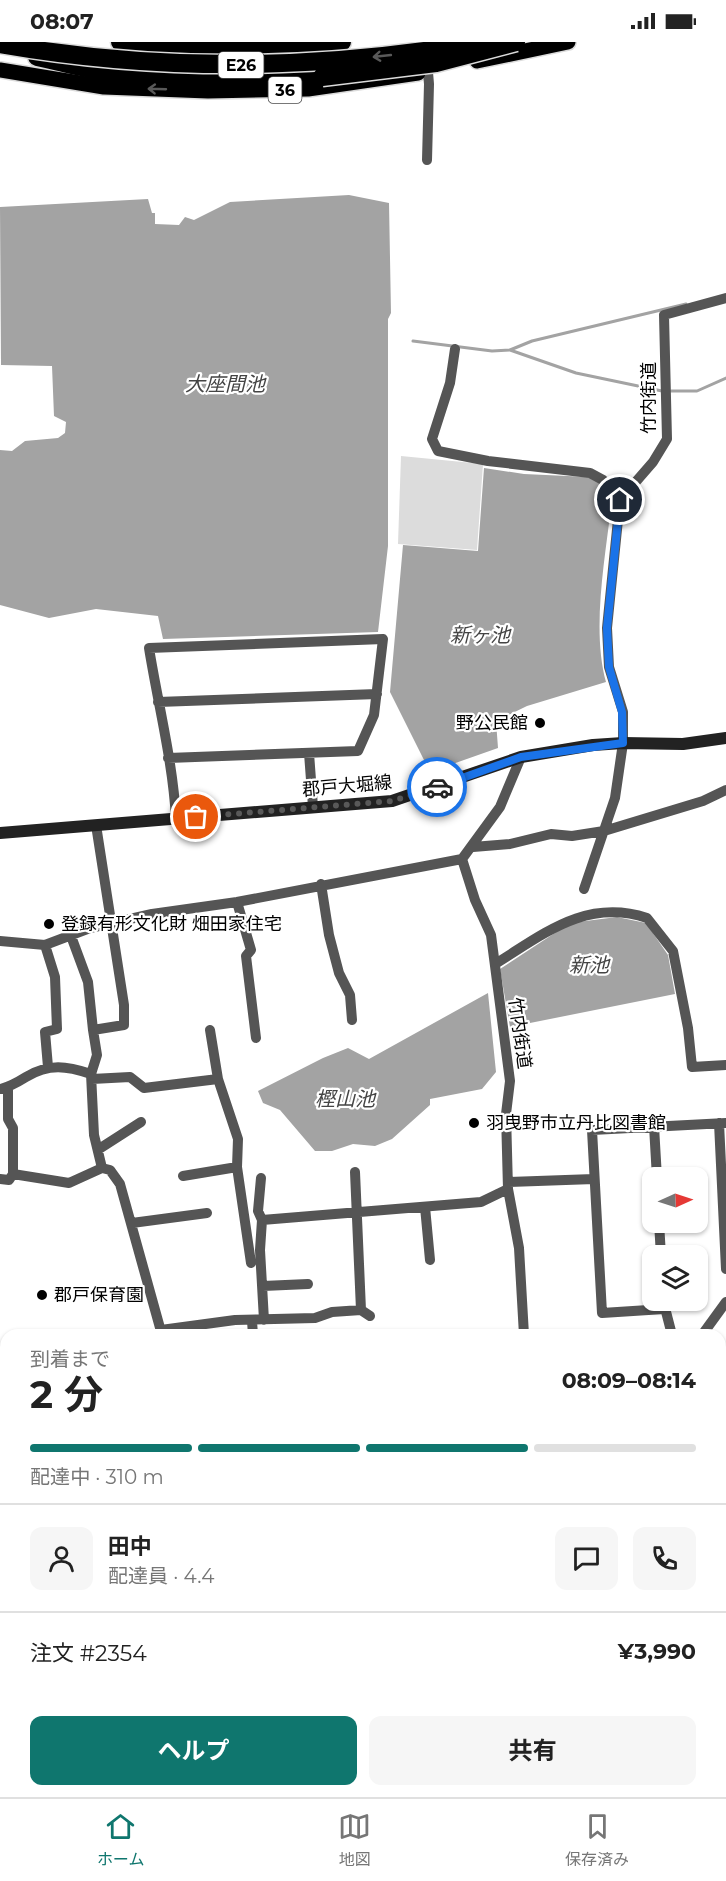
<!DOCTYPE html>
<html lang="ja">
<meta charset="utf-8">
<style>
body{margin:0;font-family:Montserrat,"Noto Sans JP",sans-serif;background:#f6f6f6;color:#222;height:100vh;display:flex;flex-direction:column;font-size:22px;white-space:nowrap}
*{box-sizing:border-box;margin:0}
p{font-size:20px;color:#767676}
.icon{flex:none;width:33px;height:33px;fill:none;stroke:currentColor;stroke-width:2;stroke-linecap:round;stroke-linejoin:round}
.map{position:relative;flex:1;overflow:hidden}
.sheet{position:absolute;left:0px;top:1287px;width:726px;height:468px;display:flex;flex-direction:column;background:#fff;border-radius:18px 18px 0 0;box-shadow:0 2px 4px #0004}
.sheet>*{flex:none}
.needle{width:39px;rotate:87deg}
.buttons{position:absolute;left:642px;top:1125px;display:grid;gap:12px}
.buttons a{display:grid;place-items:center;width:66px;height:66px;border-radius:12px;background:#fff;box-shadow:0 2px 4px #0004;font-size:30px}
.pin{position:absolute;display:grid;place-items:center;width:51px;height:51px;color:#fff;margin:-26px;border:3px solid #fff;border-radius:50%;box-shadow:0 2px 6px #0007}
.courier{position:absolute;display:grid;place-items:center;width:60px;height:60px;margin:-30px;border:4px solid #1a73e8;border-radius:50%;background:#fff;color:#222;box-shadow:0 2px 8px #0007}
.headline em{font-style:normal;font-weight:700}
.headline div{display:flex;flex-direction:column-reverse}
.headline{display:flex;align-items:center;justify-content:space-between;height:102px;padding:0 30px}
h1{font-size:39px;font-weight:700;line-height:45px}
.bar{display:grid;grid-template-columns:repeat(4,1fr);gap:9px 6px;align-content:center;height:72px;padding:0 30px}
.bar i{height:8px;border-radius:4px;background:#e0e0e0}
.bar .selected{background:#0f766e}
.bar p{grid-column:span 4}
.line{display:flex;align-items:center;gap:15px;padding:0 30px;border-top:2px solid #e0e0e0}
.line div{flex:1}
.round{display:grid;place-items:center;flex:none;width:63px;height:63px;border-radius:12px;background:#f6f6f6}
.cta{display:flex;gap:12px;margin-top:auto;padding:12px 30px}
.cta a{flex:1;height:69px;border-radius:12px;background:#0f766e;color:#fff;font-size:24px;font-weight:700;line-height:69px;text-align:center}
.cta a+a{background:#f6f6f6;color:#222}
.status{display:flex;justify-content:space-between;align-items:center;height:42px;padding:0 30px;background:#fff;direction:ltr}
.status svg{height:16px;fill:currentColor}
.menu{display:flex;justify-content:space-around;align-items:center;height:84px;border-top:2px solid #e0e0e0;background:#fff;font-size:16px;color:#767676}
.menu a{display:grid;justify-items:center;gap:3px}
.menu .selected{color:#0f766e}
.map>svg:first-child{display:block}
.green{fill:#dcdcdc}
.water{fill:#a3a3a3}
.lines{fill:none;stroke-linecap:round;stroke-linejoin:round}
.stream{stroke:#a3a3a3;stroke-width:3}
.river{stroke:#a3a3a3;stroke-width:16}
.primary-casing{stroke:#dbdbdb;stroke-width:18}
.highway-casing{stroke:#dbdbdb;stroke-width:21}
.street{stroke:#555;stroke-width:10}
.secondary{stroke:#222;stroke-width:12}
.primary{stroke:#000;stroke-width:15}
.highway{stroke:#000;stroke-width:18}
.highway-bridge-casing{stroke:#dbdbdb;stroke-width:21;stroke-linecap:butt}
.highway-bridge{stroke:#000;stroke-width:18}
.oneway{stroke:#595959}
.done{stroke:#595959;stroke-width:6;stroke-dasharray:0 10.8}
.route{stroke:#1a73e8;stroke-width:8}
.poi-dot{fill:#000;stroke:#fff;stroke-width:2}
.labels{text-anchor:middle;stroke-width:4.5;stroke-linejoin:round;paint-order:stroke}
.shield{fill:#fff;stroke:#4c4c4c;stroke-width:1.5}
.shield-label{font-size:16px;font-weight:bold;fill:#000}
.street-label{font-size:18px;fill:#000;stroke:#fff}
.poi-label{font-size:18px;fill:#000;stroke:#fff;text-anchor:start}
.water-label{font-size:20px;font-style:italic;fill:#444;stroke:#fff}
</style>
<div class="status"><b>08:07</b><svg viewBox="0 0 49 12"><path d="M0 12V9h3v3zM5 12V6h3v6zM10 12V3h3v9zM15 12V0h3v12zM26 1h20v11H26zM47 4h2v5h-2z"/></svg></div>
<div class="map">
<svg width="726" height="1755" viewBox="0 0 726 1755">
<rect width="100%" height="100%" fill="#fff"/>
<path class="green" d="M401 414 483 422 477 508 398 502Z"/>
<path class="water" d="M349 153 389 161 391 271 388 277V504L378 590 163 597 158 574 96 567 49 576 0 563V408L12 409 25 399 58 396 65 391 66 380 54 374 52 324 1 323 0 165 148 157 152 171H155V182L179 183 185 175 194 178 230 160Z
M484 426 524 432 589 435 602 442 612 457C606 512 591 586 606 640L527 664 496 679 498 706 430 730 390 650 403 503 478 509Z
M617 875 646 881 668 913 675 952 510 985 500 927 570 881Z
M488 951 496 1030 482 1047 430 1057V1063L392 1097 375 1104 353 1102 332 1109H315L280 1068 263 1061 258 1049 323 1016 348 1006 369 1017Z"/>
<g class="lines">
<path class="stream" d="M413 299 492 309 510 308 532 299 686 262
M510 308 576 331 662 349
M671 349H697L726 336"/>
<path class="river" d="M720 1353 726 1345
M0 1732 6 1735"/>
<g class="primary-casing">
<path id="primary" d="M477 19 568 0
M0 28 104 45 208 49 308 47 418 31"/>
</g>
<g class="highway-casing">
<path id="highway" d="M120 0 238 5 342 0
M37 15C60 20 82 26 105 30 176 41 250 38 322 35"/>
</g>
<path class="street" d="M427 118 429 42 427 19
M455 307 450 341 432 397 438 409 488 419 590 431 603 438 620 458
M158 660 377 652
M309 711 313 765
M168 716 358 709 374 673 383 597 149 606C158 662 173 720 176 777
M96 783 124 963V983L93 988 97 1013 91 1032 94 1093 102 1126 110 1128 120 1142 162 1293
M473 805 510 802 551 792 572 794 604 789 703 759 726 748
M462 817 475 858 491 893 510 1039 506 1072 508 1147 519 1206 524 1293
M462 817 500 765 521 715
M321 842 329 893 339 931 350 953 352 978
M584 847 615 756 623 701V670L609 625 607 586 620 458 653 420 667 397 664 273 726 256
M237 860 251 908 246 914 256 996
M71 894 88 940 93 988
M0 899 45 903 90 886 152 872 237 860 462 817
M45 903 55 935 57 987 45 990 48 1025
M495 922C544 892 586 856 647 876L673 909 688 986 692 1025 726 1023
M210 988 218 1037
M92 1037 130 1035 144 1046 218 1037 238 1097 237 1125 251 1221
M0 1047C10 1045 18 1040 26 1035 49 1021 67 1024 91 1032
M719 1081 726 1227
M654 1084 657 1136
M99 1107 141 1080
M355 1130 361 1268
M13 1132 69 1141 102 1126
M183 1134 237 1125
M261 1136 258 1169 262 1178 260 1208 264 1278
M0 1137 9 1138 13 1132V1086L8 1077V1046
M509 1140 594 1137
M425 1165 430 1218
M262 1178 481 1160 508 1147
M659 1180 661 1214
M132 1181 207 1171
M263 1244 308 1242
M663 1258 672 1293
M664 1267 602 1271 592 1088 726 1081
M252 1279 253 1293
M161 1288 235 1278 315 1276 332 1270 361 1268 370 1274
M702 1293 726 1260
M720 1331 726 1323
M720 1382 726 1373
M0 1433 6 1445
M0 1593 6 1596
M0 1637 6 1640
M0 1685 6 1688
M0 1715 6 1719
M193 1749 196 1755
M243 1749 252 1755
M437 1749 447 1755
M628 1749 636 1755
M0 1752 7 1755
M86 1755 99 1749
M483 1755 486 1749
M589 1755V1749"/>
<path class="secondary" d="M0 791 392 759 521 715 593 703 623 701 683 702 726 696
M0 1539 6 1538"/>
<use href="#primary" class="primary"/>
<use href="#highway" class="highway"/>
<g class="highway-bridge-casing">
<path id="highway-bridge" d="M0 2C160 30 322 28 482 0
M322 35 436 21 516 0"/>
</g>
<use href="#highway-bridge" class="highway-bridge"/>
</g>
<defs><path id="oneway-shaft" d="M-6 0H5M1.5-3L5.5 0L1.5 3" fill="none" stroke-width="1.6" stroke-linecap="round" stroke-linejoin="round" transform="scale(1.5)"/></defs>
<g class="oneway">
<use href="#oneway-shaft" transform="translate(382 14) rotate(174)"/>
<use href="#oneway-shaft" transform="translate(157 47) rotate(-178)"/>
</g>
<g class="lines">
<path class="done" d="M196 775 392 759 437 745"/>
<path class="route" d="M437 745 521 715 623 701 622 670 609 625 607 586 620 458"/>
</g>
<g class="poi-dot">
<circle cx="540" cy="681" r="6"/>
<circle cx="49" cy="882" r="6"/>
<circle cx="474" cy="1081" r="6"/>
<circle cx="42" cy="1253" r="6"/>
</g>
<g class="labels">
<g class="shield">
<rect x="218.5" y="10" width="45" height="26" rx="4.5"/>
<rect x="268.5" y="35" width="33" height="26" rx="4.5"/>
</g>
<g class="shield-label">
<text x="241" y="29">E26</text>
<text x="285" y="54">36</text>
</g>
<g class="street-label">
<text transform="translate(649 356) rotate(-90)" y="6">竹内街道</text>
<text transform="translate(347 744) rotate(-5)" y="6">郡戸大堀線</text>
<text transform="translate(520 991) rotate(82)" y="6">竹内街道</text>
</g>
<g class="poi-label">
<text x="528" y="687" text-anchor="end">野公民館</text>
<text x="61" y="888">登録有形文化財 畑田家住宅</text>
<text x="486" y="1087">羽曳野市立丹比図書館</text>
<text x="54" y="1259">郡戸保育園</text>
</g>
<g class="water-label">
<text x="225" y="349">大座間池</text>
<text x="480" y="600">新ヶ池</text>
<text x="589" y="930">新池</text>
<text x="345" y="1064">樫山池</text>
</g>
</g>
</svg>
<div class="buttons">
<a><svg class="needle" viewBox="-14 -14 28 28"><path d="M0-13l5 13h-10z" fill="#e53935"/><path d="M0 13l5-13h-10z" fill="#767676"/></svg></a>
<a><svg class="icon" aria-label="layers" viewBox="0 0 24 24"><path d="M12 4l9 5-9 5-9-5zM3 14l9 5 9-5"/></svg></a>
</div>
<div class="pin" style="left:196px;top:775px;background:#ea580c"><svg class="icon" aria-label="bag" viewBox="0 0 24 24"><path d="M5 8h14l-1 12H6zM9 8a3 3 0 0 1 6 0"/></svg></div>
<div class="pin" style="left:620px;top:458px;background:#1f2937"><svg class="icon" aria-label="home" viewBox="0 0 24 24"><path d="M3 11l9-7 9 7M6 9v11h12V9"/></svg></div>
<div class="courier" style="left:437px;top:745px"><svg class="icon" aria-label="car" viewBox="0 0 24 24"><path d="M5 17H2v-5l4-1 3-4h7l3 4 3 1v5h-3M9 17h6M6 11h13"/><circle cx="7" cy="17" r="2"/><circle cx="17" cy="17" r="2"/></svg></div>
<section class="sheet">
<div class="headline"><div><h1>2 分</h1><p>到着まで</p></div><em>08:09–08:14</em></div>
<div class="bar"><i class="selected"></i><i class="selected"></i><i class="selected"></i><i></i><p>配達中 · 310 m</p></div>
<div class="line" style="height:108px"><a class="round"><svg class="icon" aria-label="person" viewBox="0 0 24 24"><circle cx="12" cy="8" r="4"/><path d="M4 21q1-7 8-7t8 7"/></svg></a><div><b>田中</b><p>配達員 · 4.4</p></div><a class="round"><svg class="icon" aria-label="chat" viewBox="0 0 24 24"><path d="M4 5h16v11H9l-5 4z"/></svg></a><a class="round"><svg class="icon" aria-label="phone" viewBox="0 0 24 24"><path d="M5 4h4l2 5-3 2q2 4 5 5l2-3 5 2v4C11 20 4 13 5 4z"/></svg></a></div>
<div class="line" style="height:78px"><div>注文 #2354</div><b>¥3,990</b></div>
<div class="cta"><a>ヘルプ</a><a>共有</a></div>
</section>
</div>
<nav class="menu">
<a class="selected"><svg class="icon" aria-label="home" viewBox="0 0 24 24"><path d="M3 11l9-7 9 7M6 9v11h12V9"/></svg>ホーム</a>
<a><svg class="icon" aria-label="map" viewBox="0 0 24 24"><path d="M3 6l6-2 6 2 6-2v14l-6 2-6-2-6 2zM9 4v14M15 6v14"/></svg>地図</a>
<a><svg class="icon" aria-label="saved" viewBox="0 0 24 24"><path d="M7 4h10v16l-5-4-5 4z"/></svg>保存済み</a>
</nav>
